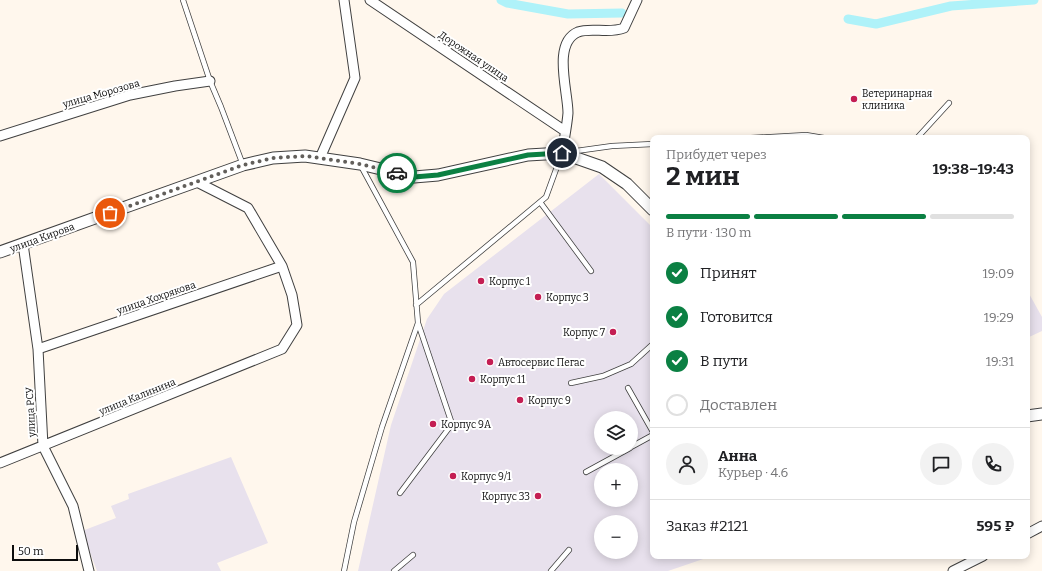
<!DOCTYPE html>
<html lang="ru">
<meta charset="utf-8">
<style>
body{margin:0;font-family:Bitter,serif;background:#f2f2f2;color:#202124;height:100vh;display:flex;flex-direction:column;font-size:15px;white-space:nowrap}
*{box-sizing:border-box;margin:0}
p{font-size:13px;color:#757577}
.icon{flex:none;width:22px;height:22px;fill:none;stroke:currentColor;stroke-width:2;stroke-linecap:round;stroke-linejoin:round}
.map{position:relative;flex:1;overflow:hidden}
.side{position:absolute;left:650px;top:135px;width:380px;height:424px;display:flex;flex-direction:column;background:#fff;border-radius:8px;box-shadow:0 2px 10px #0003}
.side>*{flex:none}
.fabs{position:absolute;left:594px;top:411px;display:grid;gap:8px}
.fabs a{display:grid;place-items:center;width:44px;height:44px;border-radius:50%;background:#fff;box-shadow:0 2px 10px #0003;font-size:20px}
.scale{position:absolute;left:12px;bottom:10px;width:66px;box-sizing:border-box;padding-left:4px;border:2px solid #0d0d0d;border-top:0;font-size:11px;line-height:14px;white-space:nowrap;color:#0d0d0d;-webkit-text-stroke:3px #fff;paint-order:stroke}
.pin{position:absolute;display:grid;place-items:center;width:34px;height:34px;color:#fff;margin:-17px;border:2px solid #fff;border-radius:50%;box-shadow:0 1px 4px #0007}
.courier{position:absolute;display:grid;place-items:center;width:40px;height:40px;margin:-20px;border:3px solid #0b8043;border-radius:50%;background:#fff;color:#222;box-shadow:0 1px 5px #0007}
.headline em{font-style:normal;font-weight:700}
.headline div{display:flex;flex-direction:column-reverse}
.headline{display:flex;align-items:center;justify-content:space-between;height:68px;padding:0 16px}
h1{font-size:26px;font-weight:700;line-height:30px}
.bar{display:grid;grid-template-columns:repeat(4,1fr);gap:6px 4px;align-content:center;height:48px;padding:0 16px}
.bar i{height:5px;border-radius:3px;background:#e0e0e0}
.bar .selected{background:#0b8043}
.bar p{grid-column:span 4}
.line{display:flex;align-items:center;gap:10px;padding:0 16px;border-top:1px solid #e0e0e0}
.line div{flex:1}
.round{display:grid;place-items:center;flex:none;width:42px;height:42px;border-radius:21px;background:#f2f2f2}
ol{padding:0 16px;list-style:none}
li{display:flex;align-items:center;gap:12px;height:44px}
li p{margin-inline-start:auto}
li .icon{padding:4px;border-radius:50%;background:#0b8043;color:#fff;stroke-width:4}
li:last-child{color:#757577}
li i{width:22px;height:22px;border:2px solid #e0e0e0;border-radius:50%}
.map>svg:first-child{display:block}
.industrial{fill:#e8e1ed;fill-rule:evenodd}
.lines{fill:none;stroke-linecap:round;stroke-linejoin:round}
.canal{stroke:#aff2f9;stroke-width:9}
.service-casing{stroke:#404040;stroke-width:6}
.minor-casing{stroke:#404040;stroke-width:11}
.tertiary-casing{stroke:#404040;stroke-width:13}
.service{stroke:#fff;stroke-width:4.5}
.minor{stroke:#fff;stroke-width:9}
.tertiary{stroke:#fff;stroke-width:11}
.done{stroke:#625f5b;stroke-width:4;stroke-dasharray:0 7.2}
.route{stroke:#0b8043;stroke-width:5}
.poi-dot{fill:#c41e53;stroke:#fff;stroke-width:1.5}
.labels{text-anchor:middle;stroke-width:4;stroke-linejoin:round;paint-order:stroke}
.street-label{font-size:10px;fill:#0d0d0d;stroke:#fff}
.poi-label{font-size:10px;fill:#0d0d0d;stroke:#fff;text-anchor:start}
</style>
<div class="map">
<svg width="1042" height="571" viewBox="0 0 1042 571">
<rect width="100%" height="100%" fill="#fff7ed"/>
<path class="industrial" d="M599 174 653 228V556H712L668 571H358L391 425 427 319 444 294ZM601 418H631V448H601ZM601 470H631V500H601ZM601 522H631V552H601Z
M1027 290 1042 317V331L1027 338Z
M231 457 268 543 217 563 221 571H97L82 531 116 518 111 506 129 499 128 494Z"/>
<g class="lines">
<path class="canal" d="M501 0 507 3 568 14 622 13
M848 19 876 24 951 6 1034 0"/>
<g class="service-casing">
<path id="service" d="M183 0 210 81 221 107 243 165
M751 138 806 135 824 138
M917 138 949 103
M569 152 612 146 653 144
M361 166 413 262 418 323 452 424 400 493
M540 202 591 271
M416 305 546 197 562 153
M571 383 603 376 631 364 653 344
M628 388 653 432
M631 447 653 435
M586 472 630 448
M344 571 354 522 382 427 418 323
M394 571 413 555
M551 571 569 550"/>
</g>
<g class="minor-casing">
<path id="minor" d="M370 0 565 131
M0 136 130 95 175 86 210 81
M562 153C564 140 567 126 568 113 568 91 552 43 578 32 591 27 609 34 624 28L637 0
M320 158 355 78 344 0
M23 244 38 349 43 446 73 506 89 571
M38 349 282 266
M0 463 282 349 297 325 292 295 282 266 248 208 197 182
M1027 534 1042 526
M953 571 983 556"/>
</g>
<g class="tertiary-casing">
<path id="tertiary" d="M0 252 243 165 273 158 305 156 360 164 414 177 438 175 528 155 562 153 602 167 627 184 653 210
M1027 416 1042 414"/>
</g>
<use href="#service" class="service"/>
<use href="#minor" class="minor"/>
<use href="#tertiary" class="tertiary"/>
</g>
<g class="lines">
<path class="done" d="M110 213 243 165 273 158 306 156 360 164 397 173"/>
<path class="route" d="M397 173 414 177 438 175 528 155 562 153"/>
</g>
<g class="poi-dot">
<circle cx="854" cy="99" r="4"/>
<circle cx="481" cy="281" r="4"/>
<circle cx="538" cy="297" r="4"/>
<circle cx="613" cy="332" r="4"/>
<circle cx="490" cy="362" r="4"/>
<circle cx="472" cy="379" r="4"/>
<circle cx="520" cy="400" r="4"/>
<circle cx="433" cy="424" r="4"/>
<circle cx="453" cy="476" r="4"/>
<circle cx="538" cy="496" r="4"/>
</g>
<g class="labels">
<g class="street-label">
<text transform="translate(474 56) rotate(34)" y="4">Дорожная улица</text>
<text transform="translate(101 93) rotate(-16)" y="4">улица Морозова</text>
<text transform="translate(42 237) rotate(-20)" y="4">улица Кирова</text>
<text transform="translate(156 297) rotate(-19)" y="4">улица Хохрякова</text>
<text transform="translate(137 396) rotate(-22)" y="4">улица Калинина</text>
<text transform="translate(30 412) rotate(-93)" y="4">улица РСУ</text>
</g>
<g class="poi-label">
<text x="862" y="97">Ветеринарная<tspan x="862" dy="12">клиника</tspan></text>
<text x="489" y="285">Корпус 1</text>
<text x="546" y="301">Корпус 3</text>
<text x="605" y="336" text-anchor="end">Корпус 7</text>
<text x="498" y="366">Автосервис Пегас</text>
<text x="480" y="383">Корпус 11</text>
<text x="528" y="404">Корпус 9</text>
<text x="441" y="428">Корпус 9А</text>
<text x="461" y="480">Корпус 9/1</text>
<text x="530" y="500" text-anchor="end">Корпус 33</text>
</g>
</g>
</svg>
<div class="fabs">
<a><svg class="icon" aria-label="layers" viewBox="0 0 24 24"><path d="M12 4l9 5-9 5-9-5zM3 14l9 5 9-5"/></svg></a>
<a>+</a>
<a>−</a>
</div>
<div class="scale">50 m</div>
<div class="pin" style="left:110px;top:213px;background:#ea580c"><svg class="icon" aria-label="bag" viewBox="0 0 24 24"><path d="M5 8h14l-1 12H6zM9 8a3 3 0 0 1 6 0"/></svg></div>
<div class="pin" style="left:562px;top:153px;background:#1f2937"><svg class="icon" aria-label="home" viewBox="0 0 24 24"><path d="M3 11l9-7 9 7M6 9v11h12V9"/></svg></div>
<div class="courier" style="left:397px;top:173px"><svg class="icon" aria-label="car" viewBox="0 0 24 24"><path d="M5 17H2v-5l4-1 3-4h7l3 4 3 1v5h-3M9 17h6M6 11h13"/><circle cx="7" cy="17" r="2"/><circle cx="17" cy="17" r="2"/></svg></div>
<section class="side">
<div class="headline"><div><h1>2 мин</h1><p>Прибудет через</p></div><em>19:38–19:43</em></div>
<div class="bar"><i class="selected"></i><i class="selected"></i><i class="selected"></i><i></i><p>В пути · 130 m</p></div>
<ol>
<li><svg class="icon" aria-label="check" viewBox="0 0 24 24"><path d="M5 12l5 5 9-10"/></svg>Принят<p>19:09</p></li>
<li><svg class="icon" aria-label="check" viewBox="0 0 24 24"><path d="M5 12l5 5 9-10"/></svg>Готовится<p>19:29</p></li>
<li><svg class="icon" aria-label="check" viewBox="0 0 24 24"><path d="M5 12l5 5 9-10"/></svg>В пути<p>19:31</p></li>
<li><i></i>Доставлен</li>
</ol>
<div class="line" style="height:72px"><a class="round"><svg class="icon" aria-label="person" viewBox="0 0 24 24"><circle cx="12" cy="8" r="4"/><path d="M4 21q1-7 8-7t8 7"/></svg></a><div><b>Анна</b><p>Курьер · 4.6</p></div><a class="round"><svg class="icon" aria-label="chat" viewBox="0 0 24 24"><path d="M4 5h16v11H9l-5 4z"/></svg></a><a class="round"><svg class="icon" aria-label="phone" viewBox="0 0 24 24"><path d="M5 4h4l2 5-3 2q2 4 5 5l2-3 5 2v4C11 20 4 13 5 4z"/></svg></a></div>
<div class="line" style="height:52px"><div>Заказ #2121</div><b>595 ₽</b></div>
</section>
</div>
